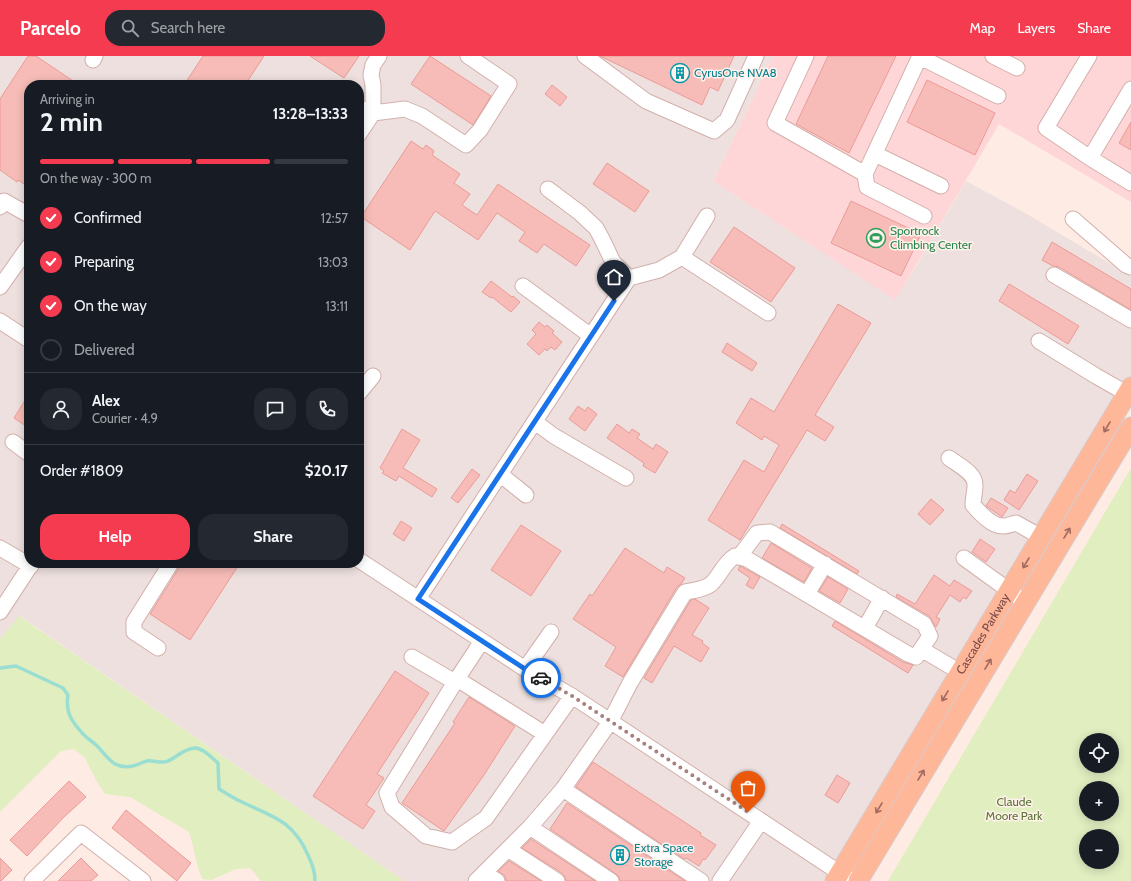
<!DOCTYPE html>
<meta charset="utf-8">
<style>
body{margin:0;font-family:Cabin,sans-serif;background:#242831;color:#f1f3f6;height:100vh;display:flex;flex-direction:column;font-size:15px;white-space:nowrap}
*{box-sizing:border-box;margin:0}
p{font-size:13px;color:#9ea1a6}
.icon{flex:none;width:22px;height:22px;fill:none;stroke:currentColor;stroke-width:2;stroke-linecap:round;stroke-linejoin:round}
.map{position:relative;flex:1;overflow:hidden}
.panel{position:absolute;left:24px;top:24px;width:340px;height:488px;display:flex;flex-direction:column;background:#171b24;border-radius:16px;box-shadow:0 2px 10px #0003}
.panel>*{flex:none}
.controls{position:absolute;left:1079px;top:677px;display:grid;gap:8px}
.controls a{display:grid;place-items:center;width:40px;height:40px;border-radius:50%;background:#171b24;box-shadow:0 2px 10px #0003;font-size:20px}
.pin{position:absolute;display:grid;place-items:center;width:34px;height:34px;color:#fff;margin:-41px -17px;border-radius:50% 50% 50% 0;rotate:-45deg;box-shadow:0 0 4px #0007}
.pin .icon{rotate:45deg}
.courier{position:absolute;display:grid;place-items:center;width:40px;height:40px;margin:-20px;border:3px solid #1a73e8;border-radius:50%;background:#fff;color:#222;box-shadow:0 1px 5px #0007}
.overview em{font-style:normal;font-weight:800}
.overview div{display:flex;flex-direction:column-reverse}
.overview{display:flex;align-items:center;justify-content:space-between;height:68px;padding:0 16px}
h1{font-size:26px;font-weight:800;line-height:30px}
.bar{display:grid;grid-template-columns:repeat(4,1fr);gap:6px 4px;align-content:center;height:48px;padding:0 16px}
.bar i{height:5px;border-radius:3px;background:#363941}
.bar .current{background:#f53b4f}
.bar p{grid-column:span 4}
.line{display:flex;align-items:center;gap:10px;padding:0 16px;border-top:1px solid #363941}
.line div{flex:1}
.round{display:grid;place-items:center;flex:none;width:42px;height:42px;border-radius:16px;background:#242831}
ol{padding:0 16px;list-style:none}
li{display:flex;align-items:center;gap:12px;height:44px}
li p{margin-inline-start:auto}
li .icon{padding:4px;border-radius:50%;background:#f53b4f;color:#fff;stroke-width:4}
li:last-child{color:#9ea1a6}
li i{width:22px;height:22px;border:2px solid #363941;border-radius:50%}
.button{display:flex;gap:8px;margin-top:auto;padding:8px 16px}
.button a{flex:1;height:46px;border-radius:16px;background:#f53b4f;color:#fff;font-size:16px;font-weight:800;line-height:46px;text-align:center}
.button a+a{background:#242831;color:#f1f3f6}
header{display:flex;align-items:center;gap:24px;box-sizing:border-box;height:56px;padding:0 20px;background:#f53b4f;color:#fff}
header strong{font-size:19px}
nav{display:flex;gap:22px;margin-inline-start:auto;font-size:14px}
.search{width:280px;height:36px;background:#242831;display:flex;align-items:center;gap:10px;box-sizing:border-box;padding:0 14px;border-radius:16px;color:#9ea1a6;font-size:15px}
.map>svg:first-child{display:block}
.commercial{fill:#ffd6d7}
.industrial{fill:#ede0de;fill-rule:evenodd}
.green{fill:#e1eec0;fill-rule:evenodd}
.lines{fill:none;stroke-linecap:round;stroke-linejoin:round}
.stream{stroke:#9addd1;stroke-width:3.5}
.building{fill:#f7bcb7;stroke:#eb9b96}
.minor-casing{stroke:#d3afaa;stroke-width:17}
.major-casing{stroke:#d9cbcb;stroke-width:21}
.minor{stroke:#fff;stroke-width:15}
.major{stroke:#ffb799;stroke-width:19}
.oneway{stroke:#a1695f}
.done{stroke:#a8807d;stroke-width:4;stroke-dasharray:0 7.2}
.route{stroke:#1a73e8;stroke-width:5}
.labels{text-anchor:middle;stroke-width:3;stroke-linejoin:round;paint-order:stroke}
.culture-label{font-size:12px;fill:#0d838f;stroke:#fff1eb;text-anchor:start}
.leisure-label{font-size:12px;fill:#27864d;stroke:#fff1eb;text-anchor:start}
.street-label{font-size:12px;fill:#794746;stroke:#fff1eb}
.park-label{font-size:12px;fill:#5d7437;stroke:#fff1eb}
</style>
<header>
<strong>Parcelo</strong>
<div class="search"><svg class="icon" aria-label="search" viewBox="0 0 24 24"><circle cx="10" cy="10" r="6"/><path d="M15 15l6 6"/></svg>Search here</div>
<nav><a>Map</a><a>Layers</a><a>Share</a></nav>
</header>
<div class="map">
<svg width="1131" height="825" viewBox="0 0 1131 825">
<rect width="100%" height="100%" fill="#feebe3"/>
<path class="commercial" d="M773 0H1131V146L999 68 895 245 713 125Z"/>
<path class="industrial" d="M0 0H773L713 125 895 244 915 212 966 125 1025 157 1131 220V331L835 825H404L20 560 0 583ZM29 29H359V507H29Z"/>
<path class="green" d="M1131 412V825H888ZM1086 684H1112V710H1086ZM1086 732H1112V758H1086ZM1086 780H1112V806H1086Z
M19 560 404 825H261L250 812 236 813 211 824 202 823C196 808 194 792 189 776L130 741 105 738 97 726 85 702 74 693 61 695 0 756V583Z"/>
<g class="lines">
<path class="stream" d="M0 612 16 610 63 632 68 639C65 657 72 666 84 679 88 683 92 685 96 689 108 700 112 714 133 710 138 709 142 706 147 705 153 704 162 708 168 705 177 701 185 692 195 692 203 692 212 702 218 707L219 733C226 737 233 742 240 745 272 761 292 763 308 799 312 808 315 815 315 825"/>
</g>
<path class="building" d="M28 0H36L79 29H29V131L18 124 17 126 0 114V43Z
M203 0H264L245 29H184Z
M310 0H359L344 22Z
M430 0 491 40 473 69 411 28Z
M600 0H734L718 35 710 31 702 49Z
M828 0H896L849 97 796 68Z
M927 24 995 57 975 99 907 66Z
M552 29 567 41 560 50 545 38Z
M1131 66V94L1119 87Z
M411 85 423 93 426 89 434 95 432 99 460 118 454 127 470 138 462 149 477 159 498 128 590 189 576 210 544 188 537 197 519 185 525 176 497 157 478 184 435 155 410 194 361 161Z
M607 107 649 135 635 156 593 128Z
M851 145 921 178 901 220 831 187Z
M734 171 795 212 771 246 710 206Z
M1052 186 1131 233V254L1059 211 1053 210 1042 204Z
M491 225 512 241 513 240 520 246 511 256 492 241 491 242 482 236Z
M1009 228 1079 270 1068 288 999 245Z
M838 248 871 267 815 359 834 371 825 385 807 374 740 484 708 464 744 404 764 416 779 389 764 380 762 384 736 367 751 342 774 356Z
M539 266 545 271 547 269 554 275 552 277 562 286 555 294 551 291 547 295 545 293 539 299 527 288 536 278 532 274Z
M727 287 757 307 752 315 722 296Z
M29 338V372L14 362Z
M578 350 585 355 588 351 597 358 585 375 569 363Z
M617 368 629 377 632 373 640 378 637 382 653 393 656 388 668 396 655 417 643 410 644 407 607 382Z
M402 373 420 384 403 412 437 433 432 441 399 420 396 425 382 417 384 415 380 412Z
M472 413 480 419 458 447 451 442Z
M1027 418 1038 425 1019 454 1004 444 1010 434 1015 437Z
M991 442 1008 452 1002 461 986 450Z
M931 443 944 454 930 469 918 458Z
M401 465 412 472 404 485 393 478Z
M782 468 859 515 857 518 780 472Z
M521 469 561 495 531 540 491 514Z
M980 483 995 493 986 506 972 496Z
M771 487 812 512 804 526 762 502Z
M625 492 664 517 667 511 685 522 681 528 677 531 623 621 605 610 616 591 573 563 590 538 592 540Z
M180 507H240L190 584 150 558 179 512Z
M740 510 760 521 753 533 746 529 750 522 738 514Z
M934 519 950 530 954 524 972 535 966 543 963 541 960 546 950 539 936 561 940 563 936 571 929 560 896 541 897 538 915 548Z
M828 521 848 533 840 547 819 535Z
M695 543 709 552 692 579 703 585 702 587 709 592 701 606 674 590 652 627 644 622 691 544Z
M835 565 903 606 913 609 908 617 832 570Z
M395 615 429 637 377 718 384 722 366 749 375 755 363 773 313 740Z
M469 641 515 670 484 719 444 775 402 747 455 667 453 666Z
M593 706 701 777 700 779 716 789 705 804 703 803 699 810 686 802 684 803 576 731Z
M837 719 850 727 838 747 825 739Z
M69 725 86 741 64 761 27 800 10 784Z
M567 747 685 825H620L619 821 616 818 550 773Z
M126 754 191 807 177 825 112 772Z
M531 783 595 825H566L565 821 562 817 522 792Z
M0 802 12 814 1 825H0Z
M81 802 98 819 91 825H58Z
M509 805 541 825H506L505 820 498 815Z"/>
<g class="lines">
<g class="minor-casing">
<path id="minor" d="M585 0 646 45 714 75 727 64 756 0
M806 0 775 67 865 118 920 0
M993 0 1017 12
M1089 0 1046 72 1090 102 1131 33
M920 1 998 40
M93 4 95 0
M359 52 373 57 405 53 422 60 466 89 480 74 509 28 468 0
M373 57V29L371 19 373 9 379 0
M359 78 373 57
M875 98 941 130
M1090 102 1131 127
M865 118 867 131 924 160
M548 133 580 157 596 172 602 183 613 206 629 222
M0 151 4 145 29 159
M1073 163 1126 209 1131 211
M682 201 768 257
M1054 219 1131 264
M629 222 659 214 682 201 707 160
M523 230 591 280
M0 231 29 190
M0 265 29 284
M1039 285 1096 320 1131 340
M359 337 373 320
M535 366 554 380 626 422
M13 386 29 398
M949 402C958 409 976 417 975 430 975 436 973 442 973 449 980 457 992 471 1004 470 1008 470 1012 468 1016 467L1041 481
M501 419 526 439
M0 492 31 510
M964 502 1025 546
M359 504 525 613 572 640 852 825
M807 538 825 508
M418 543 629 222
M0 556 32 507
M865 572 882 542
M158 592 134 576V566L171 507
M921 593 960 616
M412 601 455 626 387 737 392 751 426 780 452 786 486 762 572 640
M525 613 551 576
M457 623 545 678
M455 626 482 585
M563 733 701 825
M530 771 611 825
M508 793 557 825
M484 817 497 825
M32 825 81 777 143 825
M476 825 530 771 563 733 610 666 630 627 685 536C692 535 708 532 712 527 721 518 723 508 735 500L747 503 908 598 916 601 930 580 924 568 770 476 757 477 739 501
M720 825 761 765"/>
</g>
<g class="major-casing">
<g id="major">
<path id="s1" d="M835 825 1131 331"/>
<path d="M858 825 1131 371"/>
</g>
</g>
<use href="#minor" class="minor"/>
<use href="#major" class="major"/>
</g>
<defs><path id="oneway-shaft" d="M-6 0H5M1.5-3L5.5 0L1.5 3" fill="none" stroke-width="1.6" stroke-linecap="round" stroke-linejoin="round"/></defs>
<g class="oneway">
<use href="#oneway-shaft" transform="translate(1107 371) rotate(121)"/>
<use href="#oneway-shaft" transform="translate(1067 477) rotate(-59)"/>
<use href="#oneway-shaft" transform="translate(1026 507) rotate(121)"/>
<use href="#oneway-shaft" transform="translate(988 608) rotate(-59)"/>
<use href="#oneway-shaft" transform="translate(945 640) rotate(121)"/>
<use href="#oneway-shaft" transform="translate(921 719) rotate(-59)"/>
<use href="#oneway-shaft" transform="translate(879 752) rotate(121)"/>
</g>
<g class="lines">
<path class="done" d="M541 622 572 640 748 756"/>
<path class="route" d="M541 622 525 613 418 543 614 245"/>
</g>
<defs>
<g id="building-ring" transform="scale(1)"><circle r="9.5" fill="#fff1eb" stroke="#0f9aa8" stroke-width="1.5"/><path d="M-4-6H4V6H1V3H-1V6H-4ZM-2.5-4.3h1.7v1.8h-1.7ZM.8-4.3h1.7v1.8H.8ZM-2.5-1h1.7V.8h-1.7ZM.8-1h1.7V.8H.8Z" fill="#0f9aa8"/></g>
<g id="stadium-ring" transform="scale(1)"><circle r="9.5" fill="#fff1eb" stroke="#2e9e5b" stroke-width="1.5"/><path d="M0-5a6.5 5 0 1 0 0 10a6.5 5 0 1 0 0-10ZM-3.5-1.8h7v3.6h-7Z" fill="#2e9e5b"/></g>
</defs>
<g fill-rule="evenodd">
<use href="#building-ring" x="680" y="17"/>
<use href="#stadium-ring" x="876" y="182"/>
<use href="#building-ring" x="620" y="799"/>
</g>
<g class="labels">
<g class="culture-label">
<text x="694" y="21">CyrusOne NVA8</text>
<text x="634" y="796">Extra Space<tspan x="634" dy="14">Storage</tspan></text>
</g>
<g class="leisure-label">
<text x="890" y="179">Sportrock<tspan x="890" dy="14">Climbing Center</tspan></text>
</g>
<g class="street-label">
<text dy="4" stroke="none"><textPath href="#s1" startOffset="288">Cascades Parkway</textPath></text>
</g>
<g class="park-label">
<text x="1014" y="750">Claude<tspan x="1014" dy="14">Moore Park</tspan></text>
</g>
</g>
</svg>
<div class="controls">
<a><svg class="icon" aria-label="locate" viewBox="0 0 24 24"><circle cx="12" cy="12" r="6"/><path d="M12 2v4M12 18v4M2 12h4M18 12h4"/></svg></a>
<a>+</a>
<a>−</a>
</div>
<div class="pin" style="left:748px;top:756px;background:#ea580c"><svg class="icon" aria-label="bag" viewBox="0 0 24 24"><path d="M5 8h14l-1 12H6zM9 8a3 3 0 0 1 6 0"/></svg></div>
<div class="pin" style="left:614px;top:245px;background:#1f2937"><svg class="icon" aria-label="home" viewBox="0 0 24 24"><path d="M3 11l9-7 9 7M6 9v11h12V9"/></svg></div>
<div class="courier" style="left:541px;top:622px"><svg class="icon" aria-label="car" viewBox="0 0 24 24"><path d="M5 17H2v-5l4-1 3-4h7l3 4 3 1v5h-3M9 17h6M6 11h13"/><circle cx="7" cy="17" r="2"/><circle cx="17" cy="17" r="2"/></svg></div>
<section class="panel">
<div class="overview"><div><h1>2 min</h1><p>Arriving in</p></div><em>13:28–13:33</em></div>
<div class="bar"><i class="current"></i><i class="current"></i><i class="current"></i><i></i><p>On the way · 300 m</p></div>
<ol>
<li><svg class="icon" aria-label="check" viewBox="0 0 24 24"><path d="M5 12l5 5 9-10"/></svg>Confirmed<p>12:57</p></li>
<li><svg class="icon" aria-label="check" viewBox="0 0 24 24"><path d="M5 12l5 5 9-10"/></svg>Preparing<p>13:03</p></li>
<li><svg class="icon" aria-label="check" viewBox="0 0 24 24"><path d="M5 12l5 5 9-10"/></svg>On the way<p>13:11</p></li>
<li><i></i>Delivered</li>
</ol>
<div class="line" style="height:72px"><a class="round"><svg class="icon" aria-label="person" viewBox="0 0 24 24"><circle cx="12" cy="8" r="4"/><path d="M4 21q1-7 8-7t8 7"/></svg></a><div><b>Alex</b><p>Courier · 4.9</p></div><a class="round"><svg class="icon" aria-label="chat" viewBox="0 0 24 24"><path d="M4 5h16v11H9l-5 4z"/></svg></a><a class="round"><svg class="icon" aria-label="phone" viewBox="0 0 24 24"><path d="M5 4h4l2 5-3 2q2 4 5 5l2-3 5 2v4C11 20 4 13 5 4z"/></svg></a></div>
<div class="line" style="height:52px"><div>Order #1809</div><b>$20.17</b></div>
<div class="button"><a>Help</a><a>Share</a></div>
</section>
</div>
